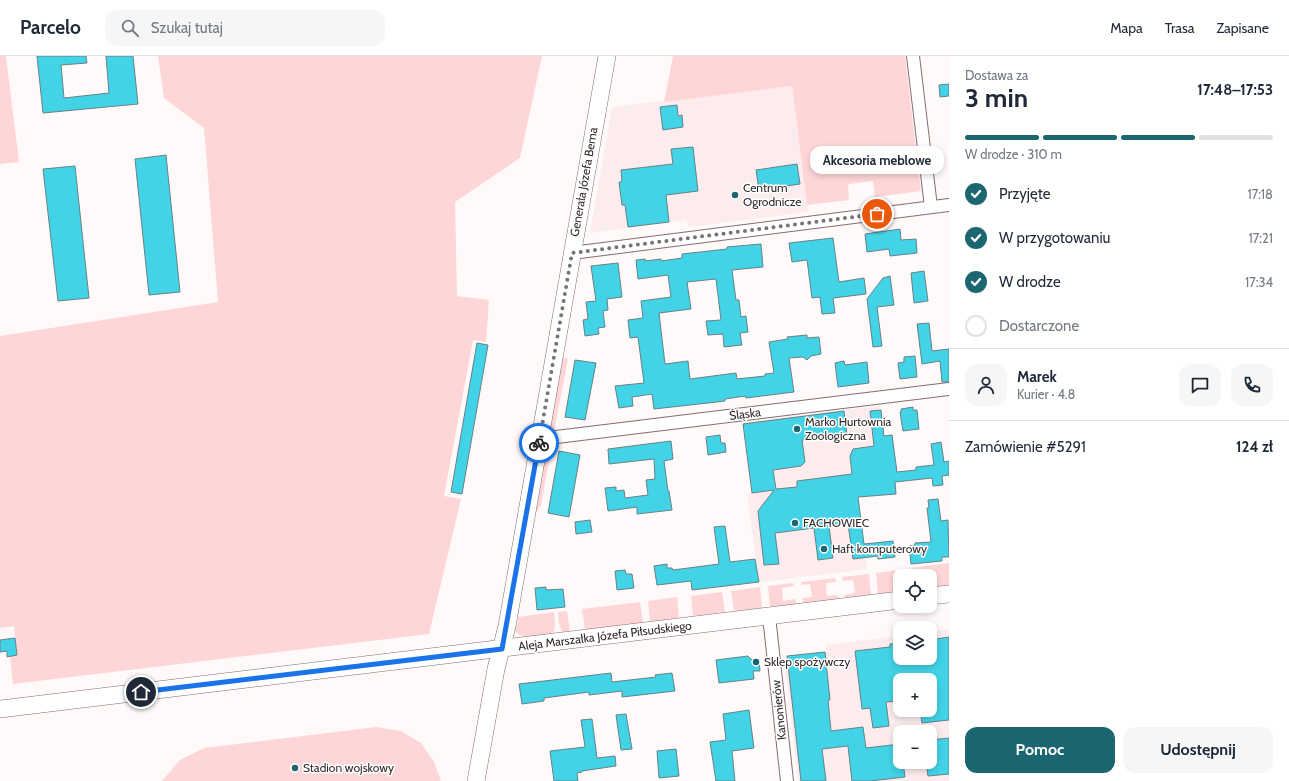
<!DOCTYPE html>
<html lang="pl">
<meta charset="utf-8">
<style>
body{margin:0;font-family:Cabin,sans-serif;background:#f6f6f7;color:#1f2937;height:100vh;display:flex;flex-direction:column;font-size:15px;white-space:nowrap}
*{box-sizing:border-box;margin:0}
p{font-size:13px;color:#747a83}
.icon{flex:none;width:22px;height:22px;fill:none;stroke:currentColor;stroke-width:2;stroke-linecap:round;stroke-linejoin:round}
.map{position:relative;flex:1;overflow:hidden}
.side{display:flex;flex-direction:column;background:#fff;width:340px}
.side>*{flex:none}
.tools{position:absolute;left:893px;top:513px;display:grid;gap:8px}
.tools a{display:grid;place-items:center;width:44px;height:44px;border-radius:8px;background:#fff;box-shadow:0 2px 6px #0003;font-size:20px}
.pin{position:absolute;display:grid;place-items:center;width:34px;height:34px;color:#fff;margin:-17px;border:2px solid #fff;border-radius:50%;box-shadow:0 1px 4px #0007}
.courier{position:absolute;display:grid;place-items:center;width:40px;height:40px;margin:-20px;border:3px solid #1a73e8;border-radius:50%;background:#fff;color:#222;box-shadow:0 1px 5px #0007}
.bubble{position:absolute;height:28px;border-radius:12px;background:#fff;box-shadow:0 2px 6px #0003;font-size:13px;font-weight:700;line-height:28px;text-align:center}
.summary em{font-style:normal;font-weight:700}
.summary div{display:flex;flex-direction:column-reverse}
.summary{display:flex;align-items:center;justify-content:space-between;height:68px;padding:0 16px}
h1{font-size:26px;font-weight:700;line-height:30px}
.bar{display:grid;grid-template-columns:repeat(4,1fr);gap:6px 4px;align-content:center;height:48px;padding:0 16px}
.bar i{height:5px;border-radius:3px;background:#e0e1e3}
.bar .selected{background:#1b6670}
.bar p{grid-column:span 4}
.line{display:flex;align-items:center;gap:10px;padding:0 16px;border-top:1px solid #e0e1e3}
.line div{flex:1}
.round{display:grid;place-items:center;flex:none;width:42px;height:42px;border-radius:12px;background:#f6f6f7}
ol{padding:0 16px;list-style:none}
li{display:flex;align-items:center;gap:12px;height:44px}
li p{margin-inline-start:auto}
li .icon{padding:4px;border-radius:50%;background:#1b6670;color:#fff;stroke-width:4}
li:last-child{color:#747a83}
li i{width:22px;height:22px;border:2px solid #e0e1e3;border-radius:50%}
.button{display:flex;gap:8px;margin-top:auto;padding:8px 16px}
.button a{flex:1;height:46px;border-radius:12px;background:#1b6670;color:#fff;font-size:16px;font-weight:700;line-height:46px;text-align:center}
.button a+a{background:#f6f6f7;color:#1f2937}
header{display:flex;align-items:center;gap:24px;box-sizing:border-box;height:56px;padding:0 20px;background:#fff;border-bottom:1px solid #e0e1e3}
header strong{font-size:19px}
nav{display:flex;gap:22px;margin-inline-start:auto;font-size:14px}
.search{width:280px;height:36px;background:#f6f6f7;display:flex;align-items:center;gap:10px;box-sizing:border-box;padding:0 14px;border-radius:12px;color:#747a83;font-size:15px}
main{display:flex;flex:1;min-height:0}
.map>svg:first-child{display:block}
.built{fill:#fceced;fill-rule:evenodd}
.green{fill:#fed6d8}
.building{fill:#42d3e6;stroke:#668287}
.lines{fill:none;stroke-linecap:round;stroke-linejoin:round}
.street-casing{stroke:#866c6d;stroke-width:14}
.secondary-casing{stroke:#866c6d;stroke-width:18}
.street{stroke:#fff;stroke-width:12}
.secondary{stroke:#fff;stroke-width:17}
.done{stroke:#7b7272;stroke-width:4;stroke-dasharray:0 7.2}
.route{stroke:#1a73e8;stroke-width:5}
.poi-dot{fill:#1b6670;stroke:#fff;stroke-width:1.5}
.labels{text-anchor:middle;stroke-width:3;stroke-linejoin:round;paint-order:stroke}
.street-label{font-size:12px;fill:#34292a;stroke:#fff}
.poi-label{font-size:12px;fill:#34292a;stroke:#fff;text-anchor:start}
</style>
<header>
<strong>Parcelo</strong>
<div class="search"><svg class="icon" aria-label="search" viewBox="0 0 24 24"><circle cx="10" cy="10" r="6"/><path d="M15 15l6 6"/></svg>Szukaj tutaj</div>
<nav><a>Mapa</a><a>Trasa</a><a>Zapisane</a></nav>
</header>
<main>
<div class="map">
<svg width="949" height="725" viewBox="0 0 949 725">
<rect width="100%" height="100%" fill="#fff9f9"/>
<path class="built" d="M792 30 808 156 689 171 686 164 590 177 612 51Z
M880 350 890 427 857 431 867 513 759 526 747 438 752 437 743 366Z
M949 573V725H798L784 601 827 596 826 589 900 580V602H930V576ZM900 624H930V654H900ZM900 676H930V706H900Z"/>
<path class="green" d="M0 0H6L19 106 0 108Z
M158 0H542L520 102 455 146 457 240 489 244 486 286 473 284 444 440 461 443 429 578 13 628 10 600 17 599 14 570 0 572V280L218 246 204 72 164 42Z
M673 0H905L921 135 875 141 873 125 848 128 849 144 807 149 792 30 664 46Z
M561 301 568 303 554 375 550 371Z
M551 393 541 449 533 461 545 397Z
M949 507V529L930 531V520H912L911 512Z
M898 514 900 535 878 538 876 517Z
M869 518 871 539 845 542 844 539 855 537 853 524 843 525 842 521Z
M835 522 836 526 826 527 827 540 837 539 838 543 803 547V542L812 541 810 528 801 529V526Z
M793 527 794 530 782 532 783 545 795 543 796 548 770 551 768 530Z
M760 531 762 552 734 555 731 535Z
M722 536 725 556 693 560 691 540Z
M677 541 679 562 650 566 648 545Z
M640 546 643 567 585 574 582 553Z
M567 555 570 575 562 576 559 568 558 556Z
M554 556 555 569 554 577C541 579 517 587 513 570L517 569 518 561Z
M376 671 401 675 421 687 434 706 441 725H162L180 704 204 692Z"/>
<path class="building" d="M37 0H86L87 7 61 9 64 42 109 37 106 0H133L138 48 43 57Z
M949 28V40L940 41 939 29Z
M677 49 678 60 682 59 683 71 663 74 660 51Z
M693 91 698 135 666 139 669 166 628 171 625 149H622L619 126H622L621 114 673 108 671 93Z
M166 99 180 236 149 239 135 103Z
M797 108 800 128 759 134 756 114Z
M75 110 89 242 58 245 43 113Z
M900 173 901 184 916 183 917 197 890 200 889 193 867 196 865 178Z
M833 182 839 226 864 222 866 238 833 242 835 257 822 258 820 241 812 242 807 204 792 206 789 187Z
M761 188 763 211 732 214 736 244H739L741 261 746 260 748 276 740 277 742 289 724 291 723 278 708 279 706 265 721 264 716 223 687 226 691 253 659 257 665 308 688 305 690 323 736 317 737 323 765 320V318L774 317 769 286 788 283 787 281 807 279V282L819 281 821 298 811 300 807 304 803 301 789 302 794 336 746 342 745 340 725 343V345L717 346 654 353 652 338 632 341 633 350 619 352 615 330 644 327 638 281 630 282 628 264 643 262 641 245 671 241 668 219 638 223 636 204 645 203V205L661 203V205L682 202V198L727 193V191Z
M618 207 622 241 607 243 608 254 603 255 605 271 598 272 599 278 585 280 583 264 588 263 586 246 596 245 591 210Z
M924 215 928 245 914 247 911 217Z
M890 220 894 249 877 251 882 290 873 291 867 243 883 222Z
M929 267 932 295 949 293V326H942L940 305 922 308 917 268Z
M477 287 488 289 462 438 451 436Z
M915 300 917 321 900 323 898 307 904 306V301Z
M575 304 596 307 585 364 565 361Z
M844 305 845 309 867 306 869 327 838 331 835 307Z
M913 351V354H917L919 373 903 375 900 356H901V353Z
M881 354 884 380 892 379 897 416 916 414V411L934 409 931 388 941 386 944 406 949 405V419L942 420 943 429 933 430 932 422 895 426 896 438 858 441 864 488 893 485 895 501 878 503V500L853 503 848 468 829 470 833 502 818 504 814 472 775 477 779 508 764 509 758 455 774 434 752 437 743 368 844 355 847 379 802 384 805 406 801 410 773 414 776 433 797 431V425L852 418 850 400 853 393 874 390 870 355Z
M720 379 721 387H725L726 396 708 399 706 381Z
M671 385 673 403 664 405 668 435H669L672 454 637 458V451L608 455 605 432 616 431V435L624 434 625 442 648 439 646 424 655 423 654 403 609 408 608 393Z
M559 395 580 399 569 461 548 457Z
M938 443 941 465 948 464 949 501H942V505L911 508 909 490 915 489V487L931 486 927 452H929L928 444Z
M590 464 592 476 576 478 575 466Z
M725 470 730 506 755 503 759 526 692 534 691 525 657 529 654 510 667 508V512H672L673 514 719 508 714 471Z
M625 514 626 518H632L634 532 617 534 615 515Z
M546 531V534L563 533 565 551 537 554 535 532Z
M949 581V664L922 667 920 654H930V624H900V645L886 646 889 670 873 672 870 652 862 653 855 595 890 591V588L900 587V602H930V584Z
M15 582 17 599 7 601V595L0 596V584Z
M825 596 830 644H828L831 675 863 671 866 692 900 688V706H903L905 721 870 725H852L848 690 822 693 826 725H801L787 600Z
M748 600 752 604 759 603 760 615H753L754 623 719 627 716 604Z
M611 617 612 626 656 621 655 619 672 617 675 635 622 641V635L589 639V636L544 642V645L522 648 519 628Z
M749 654 754 692 732 695 735 725H716L710 686 726 684 723 658Z
M626 658 632 693 621 694 616 659Z
M592 663 597 702 615 700 616 710 582 715V716L577 717 578 725H554L550 695 585 691 581 664Z
M949 682V718L928 720 926 706H930V684Z
M676 693 679 720 659 722 657 695Z"/>
<g class="lines">
<g class="street-casing">
<path id="street" d="M913 0 931 151
M572 197 949 149
M540 383 949 333
M769 560 787 725"/>
</g>
<g class="secondary-casing">
<path id="secondary" d="M930 540 949 538
M0 653 900 544
M476 725 496 613 507 570 607 0"/>
</g>
<use href="#street" class="street"/>
<use href="#secondary" class="secondary"/>
</g>
<g class="lines">
<path class="done" d="M539 387 572 197 877 158"/>
<path class="route" d="M141 636 502 593 539 387"/>
</g>
<g class="poi-dot">
<circle cx="735" cy="139" r="4"/>
<circle cx="797" cy="373" r="4"/>
<circle cx="795" cy="467" r="4"/>
<circle cx="824" cy="493" r="4"/>
<circle cx="756" cy="606" r="4"/>
<circle cx="295" cy="712" r="4"/>
</g>
<g class="labels">
<g class="street-label">
<text transform="translate(584 126) rotate(-80)" y="4">Generała Józefa Bema</text>
<text transform="translate(745 358) rotate(-7)" y="4">Śląska</text>
<text transform="translate(605 580) rotate(-7)" y="4">Aleja Marszałka Józefa Piłsudskiego</text>
<text transform="translate(779 654) rotate(-96)" y="4">Kanonierów</text>
</g>
<g class="poi-label">
<text x="743" y="136">Centrum<tspan x="743" dy="14">Ogrodnicze</tspan></text>
<text x="805" y="370">Marko Hurtownia<tspan x="805" dy="14">Zoologiczna</tspan></text>
<text x="803" y="471">FACHOWIEC</text>
<text x="832" y="497">Haft komputerowy</text>
<text x="764" y="610">Sklep spożywczy</text>
<text x="303" y="716">Stadion wojskowy</text>
</g>
</g>
</svg>
<div class="tools">
<a><svg class="icon" aria-label="locate" viewBox="0 0 24 24"><circle cx="12" cy="12" r="6"/><path d="M12 2v4M12 18v4M2 12h4M18 12h4"/></svg></a>
<a><svg class="icon" aria-label="layers" viewBox="0 0 24 24"><path d="M12 4l9 5-9 5-9-5zM3 14l9 5 9-5"/></svg></a>
<a>+</a>
<a>−</a>
</div>
<div class="pin" style="left:877px;top:158px;background:#ea580c"><svg class="icon" aria-label="bag" viewBox="0 0 24 24"><path d="M5 8h14l-1 12H6zM9 8a3 3 0 0 1 6 0"/></svg></div>
<div class="pin" style="left:141px;top:636px;background:#1f2937"><svg class="icon" aria-label="home" viewBox="0 0 24 24"><path d="M3 11l9-7 9 7M6 9v11h12V9"/></svg></div>
<div class="courier" style="left:539px;top:387px"><svg class="icon" aria-label="bike" viewBox="0 0 24 24"><circle cx="6" cy="16" r="4"/><circle cx="18" cy="16" r="4"/><path d="M6 16l4-8h5l3 8M10 8l3 8H6M13 5h3"/></svg></div>
<div class="bubble" style="left:810px;top:90px;width:134px">Akcesoria meblowe</div>
</div>
<section class="side">
<div class="summary"><div><h1>3 min</h1><p>Dostawa za</p></div><em>17:48–17:53</em></div>
<div class="bar"><i class="selected"></i><i class="selected"></i><i class="selected"></i><i></i><p>W drodze · 310 m</p></div>
<ol>
<li><svg class="icon" aria-label="check" viewBox="0 0 24 24"><path d="M5 12l5 5 9-10"/></svg>Przyjęte<p>17:18</p></li>
<li><svg class="icon" aria-label="check" viewBox="0 0 24 24"><path d="M5 12l5 5 9-10"/></svg>W przygotowaniu<p>17:21</p></li>
<li><svg class="icon" aria-label="check" viewBox="0 0 24 24"><path d="M5 12l5 5 9-10"/></svg>W drodze<p>17:34</p></li>
<li><i></i>Dostarczone</li>
</ol>
<div class="line" style="height:72px"><a class="round"><svg class="icon" aria-label="person" viewBox="0 0 24 24"><circle cx="12" cy="8" r="4"/><path d="M4 21q1-7 8-7t8 7"/></svg></a><div><b>Marek</b><p>Kurier · 4.8</p></div><a class="round"><svg class="icon" aria-label="chat" viewBox="0 0 24 24"><path d="M4 5h16v11H9l-5 4z"/></svg></a><a class="round"><svg class="icon" aria-label="phone" viewBox="0 0 24 24"><path d="M5 4h4l2 5-3 2q2 4 5 5l2-3 5 2v4C11 20 4 13 5 4z"/></svg></a></div>
<div class="line" style="height:52px"><div>Zamówienie #5291</div><b>124 zł</b></div>
<div class="button"><a>Pomoc</a><a>Udostępnij</a></div>
</section>
</main>
